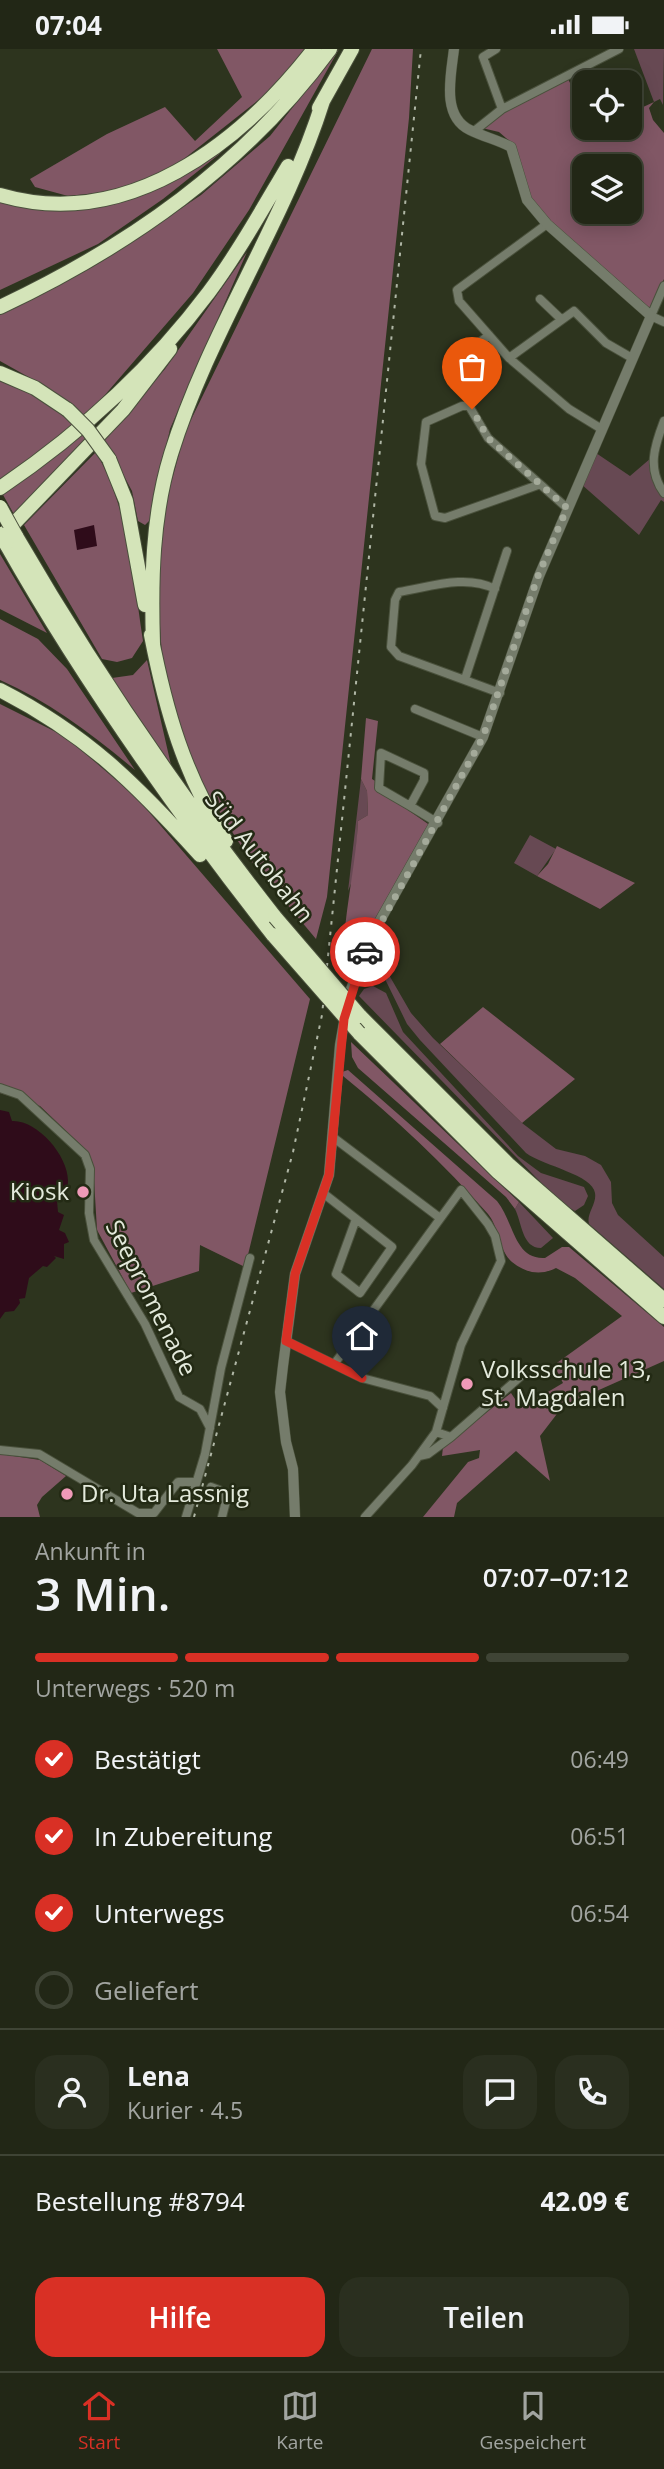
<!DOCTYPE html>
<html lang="de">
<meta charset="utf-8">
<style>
body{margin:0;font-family:"Open Sans",sans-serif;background:#2a2f1f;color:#f1f3f6;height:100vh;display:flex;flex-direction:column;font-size:26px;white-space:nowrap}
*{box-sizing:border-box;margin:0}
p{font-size:23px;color:#a2a5a1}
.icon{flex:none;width:38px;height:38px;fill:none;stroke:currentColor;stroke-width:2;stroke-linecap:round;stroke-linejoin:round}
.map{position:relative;height:1468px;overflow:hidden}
.drawer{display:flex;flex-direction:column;background:#222716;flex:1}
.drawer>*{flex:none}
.fabs{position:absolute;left:572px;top:21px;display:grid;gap:14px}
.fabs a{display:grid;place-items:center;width:70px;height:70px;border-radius:14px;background:#222716;box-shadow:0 4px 18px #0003,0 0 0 2px #3f4435;font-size:35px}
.pin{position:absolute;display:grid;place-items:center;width:60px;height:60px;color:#fff;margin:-72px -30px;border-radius:50% 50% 50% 0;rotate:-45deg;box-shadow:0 0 7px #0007}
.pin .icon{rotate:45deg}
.courier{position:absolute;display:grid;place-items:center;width:70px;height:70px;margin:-35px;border:5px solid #d93025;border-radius:50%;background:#fff;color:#222;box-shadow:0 2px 9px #0007}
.head em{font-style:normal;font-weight:600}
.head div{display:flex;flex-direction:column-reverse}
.head{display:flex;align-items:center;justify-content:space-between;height:119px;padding:0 35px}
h1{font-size:46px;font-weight:600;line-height:52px}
.bar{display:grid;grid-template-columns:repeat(4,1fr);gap:10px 7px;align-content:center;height:84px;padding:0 35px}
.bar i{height:9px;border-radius:5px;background:#3f4435}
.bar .current{background:#d93025}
.bar p{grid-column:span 4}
.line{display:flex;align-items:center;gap:18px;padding:0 35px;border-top:2px solid #3f4435}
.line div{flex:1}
.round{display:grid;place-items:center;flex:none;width:74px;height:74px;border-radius:21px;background:#2a2f1f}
ol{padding:0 35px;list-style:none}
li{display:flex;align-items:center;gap:21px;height:77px}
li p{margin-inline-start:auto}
li .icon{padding:7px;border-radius:50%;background:#d93025;color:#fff;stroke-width:4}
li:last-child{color:#a2a5a1}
li i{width:38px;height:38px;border:4px solid #3f4435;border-radius:50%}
.action{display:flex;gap:14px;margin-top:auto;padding:14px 35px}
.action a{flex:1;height:80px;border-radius:21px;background:#d93025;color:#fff;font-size:28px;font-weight:600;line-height:80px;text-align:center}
.action a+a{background:#2a2f1f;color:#f1f3f6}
.status{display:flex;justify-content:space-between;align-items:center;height:49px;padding:0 35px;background:#222716;direction:ltr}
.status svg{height:19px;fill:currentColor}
.tab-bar{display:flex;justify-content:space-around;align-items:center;height:98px;border-top:2px solid #3f4435;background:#222716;font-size:19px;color:#a2a5a1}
.tab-bar a{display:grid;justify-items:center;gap:4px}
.tab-bar .current{color:#d93025}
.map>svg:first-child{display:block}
.green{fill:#674953}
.forest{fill:#815765;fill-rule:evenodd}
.water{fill:#2f0c1a}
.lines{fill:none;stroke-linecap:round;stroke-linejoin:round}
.minor-casing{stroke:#4a513c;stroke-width:10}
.tertiary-casing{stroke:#4a513c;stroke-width:11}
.motorway-casing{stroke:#4a513c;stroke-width:16}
.minor{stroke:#757c6b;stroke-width:8}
.tertiary{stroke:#757c6b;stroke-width:10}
.motorway{stroke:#d4e4b9;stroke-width:14}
.rail{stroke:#b0b7a6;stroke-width:2;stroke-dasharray:3.5 7;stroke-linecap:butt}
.motorway-bridge-casing{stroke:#4a513c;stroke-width:16;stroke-linecap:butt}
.motorway-bridge{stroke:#d4e4b9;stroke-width:14}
.done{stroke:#a4aa9a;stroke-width:7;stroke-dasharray:0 12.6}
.route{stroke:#d93025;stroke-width:9}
.poi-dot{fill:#ef9ab8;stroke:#232a14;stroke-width:2.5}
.labels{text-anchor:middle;stroke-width:5;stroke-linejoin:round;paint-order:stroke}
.street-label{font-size:24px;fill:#e4eadc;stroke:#232a14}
.poi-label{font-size:24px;fill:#e4eadc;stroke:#232a14;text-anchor:start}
</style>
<div class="status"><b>07:04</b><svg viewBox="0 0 49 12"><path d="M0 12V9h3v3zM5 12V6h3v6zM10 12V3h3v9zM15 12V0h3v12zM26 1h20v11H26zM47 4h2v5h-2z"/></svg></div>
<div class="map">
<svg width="664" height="1468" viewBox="0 0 664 1468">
<rect width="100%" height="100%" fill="#2d341e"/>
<path class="green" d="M634 0H664L663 56 660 50 654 53Z
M596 404 630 427 651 409 664 437V453L661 451 639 486 581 435Z
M361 730 367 742 368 766 358 772 355 825 348 842Z
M530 786 556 800 537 827 514 814Z
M344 891 360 895 344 931 338 922Z
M371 923 389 926 411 964 433 989 522 1074 556 1100 585 1107 601 1116 611 1133 612 1154 618 1166 664 1208V1240L589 1175C586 1165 597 1155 595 1144 593 1126 544 1117 526 1104L420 991 407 975 385 930 370 927Z
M373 937 386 944 403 983 518 1107 541 1124 584 1138 588 1147 584 1156 575 1162 561 1154 359 947 364 940Z
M519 1153 553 1189 541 1199C522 1199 522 1174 515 1160Z"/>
<path class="forest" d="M217 0H310L280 34 166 124 116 142 68 147 35 138 30 130 107 85 165 58 195 92 242 48Z
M339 0 249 161 193 244 85 369 41 335 0 312V266L101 213 201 146 270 87Z
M372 0H413L409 69 327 848 316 890 250 811 195 724 163 623 158 547 162 467 185 383Z
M568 30 584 61V79H630V64L654 53 649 59 653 71 664 84V230L651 260 547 170 530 150 513 95 499 83 482 79 495 67ZM584 117H630V163H584Z
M222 103 163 150 98 195 0 241V150C16 154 32 160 48 160 116 164 166 136 222 103Z
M247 203 170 380 150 471 145 476 138 472 132 442 104 390 165 320Z
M0 331 45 351 75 376 0 434Z
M82 383 89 392 16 469 2 444Z
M96 403C129 461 133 526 143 592L132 609 117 613 102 610 24 476Z
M0 505 47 584 0 560Z
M0 570 38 590 67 620 135 721C93 686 50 653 0 631Z
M147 611 171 716 112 629 133 626Z
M0 655 66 688 136 748 310 950 245 1218 200 1196 199 1222 131 1244 97 1181 93 1114 83 1098 40 1057 0 1044Z
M366 669 378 672 372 730 409 754 408 761 431 777 360 895 344 891C347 850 356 813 358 772L368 766 367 742 361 730Z
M557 797 635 834 600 860 537 827 548 815Z
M483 958 575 1030 522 1074 440 995Z
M351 993 519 1153 515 1160 506 1148 358 1019 352 1008Z
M348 1021 497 1152C514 1173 514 1211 545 1209L562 1198H569L664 1278V1312L563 1357 540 1387 550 1432 516 1402 457 1454 454 1468H423L468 1413 479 1409 480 1401 442 1407 443 1398 511 1344 521 1359 563 1334 554 1316 622 1267 575 1229 556 1219C540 1227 526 1224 512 1213 499 1202 499 1178 488 1165 444 1115 395 1069 343 1027L342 1023Z
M0 1405 40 1411 66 1427 42 1448 37 1456 40 1468H0Z"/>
<path class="water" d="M94 476 97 497 77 501 74 481Z
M0 1061 9 1063 12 1072C44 1070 89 1132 57 1152L58 1163 64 1166 59 1181 65 1184 69 1193 64 1195V1210L54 1207 56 1209 47 1218 43 1217 29 1229 25 1249 19 1250 20 1254 14 1262 5 1263 0 1270Z"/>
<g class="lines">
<g class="minor-casing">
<path id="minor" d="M496 0 483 8 502 60
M473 83 502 60 619 0
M664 237 651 267 664 273
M540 250 561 270
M509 309 459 252 457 241 547 175
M453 311C465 301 477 297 489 286
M664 372C654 398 647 420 664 444
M600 379 569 360 509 309 574 262 606 294 632 309
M538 436 445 469 435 467 421 415 426 373 462 357H469L488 389 567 459
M495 540C466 525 430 538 399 543L395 551 391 598 399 607 500 644
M465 630 507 502
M415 660 483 688
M410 757 379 739 381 704 424 724V731L410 757 438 774
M0 1039 20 1046 85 1106 90 1120 89 1164 94 1191 145 1275 179 1348 200 1360 210 1379
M334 1089 440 1169
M323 1144 392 1198 360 1244 336 1225 356 1170
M286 1292 362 1329 430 1347 443 1359
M335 1314 461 1141 488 1175 495 1187 501 1212 461 1296 436 1383 412 1416 365 1468
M436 1383 451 1388 520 1328
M0 1401 39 1405 138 1464H154L178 1433H193
M419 1407 428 1405 451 1388
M211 1438 219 1441 226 1452 222 1468
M186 1468 205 1405 221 1319 250 1209"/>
</g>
<g class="tertiary-casing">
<path id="tertiary" d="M295 1468 293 1420 286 1393 280 1343 283 1317 295 1225 329 1126 340 996 349 945 373 884 483 688 539 527 651 267 547 175 527 151 511 98C498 91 484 88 470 81 441 67 451 26 454 0"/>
</g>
<g class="motorway-casing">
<path id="motorway" d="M319 59 352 0
M0 146C127 183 240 95 314 0
M0 258C129 197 244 117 330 0
M0 324 35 339 68 361
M109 410 126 452 145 556
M0 439C78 386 152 319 209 243 238 204 263 159 288 117
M4 485 123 361 170 300
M16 487C93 620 179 746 275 868
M6 495C84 633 175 761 273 886
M151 586C166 663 184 725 226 792
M153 595C151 531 152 467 171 405 209 282 285 173 323 52
M0 641C86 685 136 735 200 806
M360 967 508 1115 664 1251
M359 984 498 1123 664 1268"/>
</g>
<use href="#minor" class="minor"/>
<use href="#tertiary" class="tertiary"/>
<use href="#motorway" class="motorway"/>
<path class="rail" d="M194 1468 293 1103 322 966 421 0"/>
<g class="motorway-bridge-casing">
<path id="motorway-bridge" d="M68 361 88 381 109 410
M0 458 16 487
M0 485 6 495
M275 868 360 967
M273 886 359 984"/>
</g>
<use href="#motorway-bridge" class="motorway-bridge"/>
</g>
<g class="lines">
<path class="done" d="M365 903 483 688 538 527 567 459 488 389 472 360"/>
<path class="route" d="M362 1329 286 1292 295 1225 329 1126 344 970 365 903"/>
</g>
<g class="poi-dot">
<circle cx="83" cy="1143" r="7"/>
<circle cx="467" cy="1335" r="7"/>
<circle cx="67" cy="1445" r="7"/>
</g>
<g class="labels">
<g class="street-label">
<text transform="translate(259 808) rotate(52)" y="8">Süd Autobahn</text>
<text transform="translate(151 1249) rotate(63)" y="8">Seepromenade</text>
</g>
<g class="poi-label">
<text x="69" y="1151" text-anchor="end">Kiosk</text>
<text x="481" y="1329">Volksschule 13,<tspan x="481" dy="28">St. Magdalen</tspan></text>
<text x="81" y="1453">Dr. Uta Lassnig</text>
</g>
</g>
</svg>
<div class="fabs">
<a><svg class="icon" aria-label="locate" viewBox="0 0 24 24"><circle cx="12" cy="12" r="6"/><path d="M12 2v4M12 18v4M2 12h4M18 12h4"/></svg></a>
<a><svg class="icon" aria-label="layers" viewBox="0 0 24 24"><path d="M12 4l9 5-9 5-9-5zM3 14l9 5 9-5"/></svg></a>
</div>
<div class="pin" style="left:472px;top:360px;background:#ea580c"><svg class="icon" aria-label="bag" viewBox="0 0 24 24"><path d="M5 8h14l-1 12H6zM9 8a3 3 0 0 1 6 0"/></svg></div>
<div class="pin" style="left:362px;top:1329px;background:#1f2937"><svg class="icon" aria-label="home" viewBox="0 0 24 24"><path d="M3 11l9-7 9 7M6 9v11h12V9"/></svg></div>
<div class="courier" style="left:365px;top:903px"><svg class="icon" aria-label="car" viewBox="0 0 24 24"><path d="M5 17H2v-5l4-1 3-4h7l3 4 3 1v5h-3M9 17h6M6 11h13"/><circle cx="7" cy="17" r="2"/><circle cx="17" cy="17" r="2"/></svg></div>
</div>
<section class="drawer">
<div class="head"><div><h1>3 Min.</h1><p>Ankunft in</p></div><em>07:07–07:12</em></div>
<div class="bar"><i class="current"></i><i class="current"></i><i class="current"></i><i></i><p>Unterwegs · 520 m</p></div>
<ol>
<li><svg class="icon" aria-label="check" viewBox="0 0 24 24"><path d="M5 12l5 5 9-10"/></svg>Bestätigt<p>06:49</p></li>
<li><svg class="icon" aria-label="check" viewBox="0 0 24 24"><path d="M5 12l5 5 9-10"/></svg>In Zubereitung<p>06:51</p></li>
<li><svg class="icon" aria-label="check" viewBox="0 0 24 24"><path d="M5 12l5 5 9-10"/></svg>Unterwegs<p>06:54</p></li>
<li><i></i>Geliefert</li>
</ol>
<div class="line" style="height:126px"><a class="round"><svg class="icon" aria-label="person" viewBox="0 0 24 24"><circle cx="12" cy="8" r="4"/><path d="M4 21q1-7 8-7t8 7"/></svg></a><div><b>Lena</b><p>Kurier · 4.5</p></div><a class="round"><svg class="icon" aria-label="chat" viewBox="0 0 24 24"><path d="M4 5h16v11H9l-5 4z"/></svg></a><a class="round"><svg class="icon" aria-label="phone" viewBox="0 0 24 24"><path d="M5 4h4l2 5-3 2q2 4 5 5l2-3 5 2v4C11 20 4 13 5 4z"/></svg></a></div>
<div class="line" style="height:91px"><div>Bestellung #8794</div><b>42.09 €</b></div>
<div class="action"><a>Hilfe</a><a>Teilen</a></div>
</section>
<nav class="tab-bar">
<a class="current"><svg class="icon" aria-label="home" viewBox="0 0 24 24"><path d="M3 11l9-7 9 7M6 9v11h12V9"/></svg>Start</a>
<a><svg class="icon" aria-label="map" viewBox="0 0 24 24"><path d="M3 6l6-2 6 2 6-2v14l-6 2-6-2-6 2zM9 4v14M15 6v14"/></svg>Karte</a>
<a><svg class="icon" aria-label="saved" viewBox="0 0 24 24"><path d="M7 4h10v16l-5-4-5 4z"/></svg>Gespeichert</a>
</nav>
